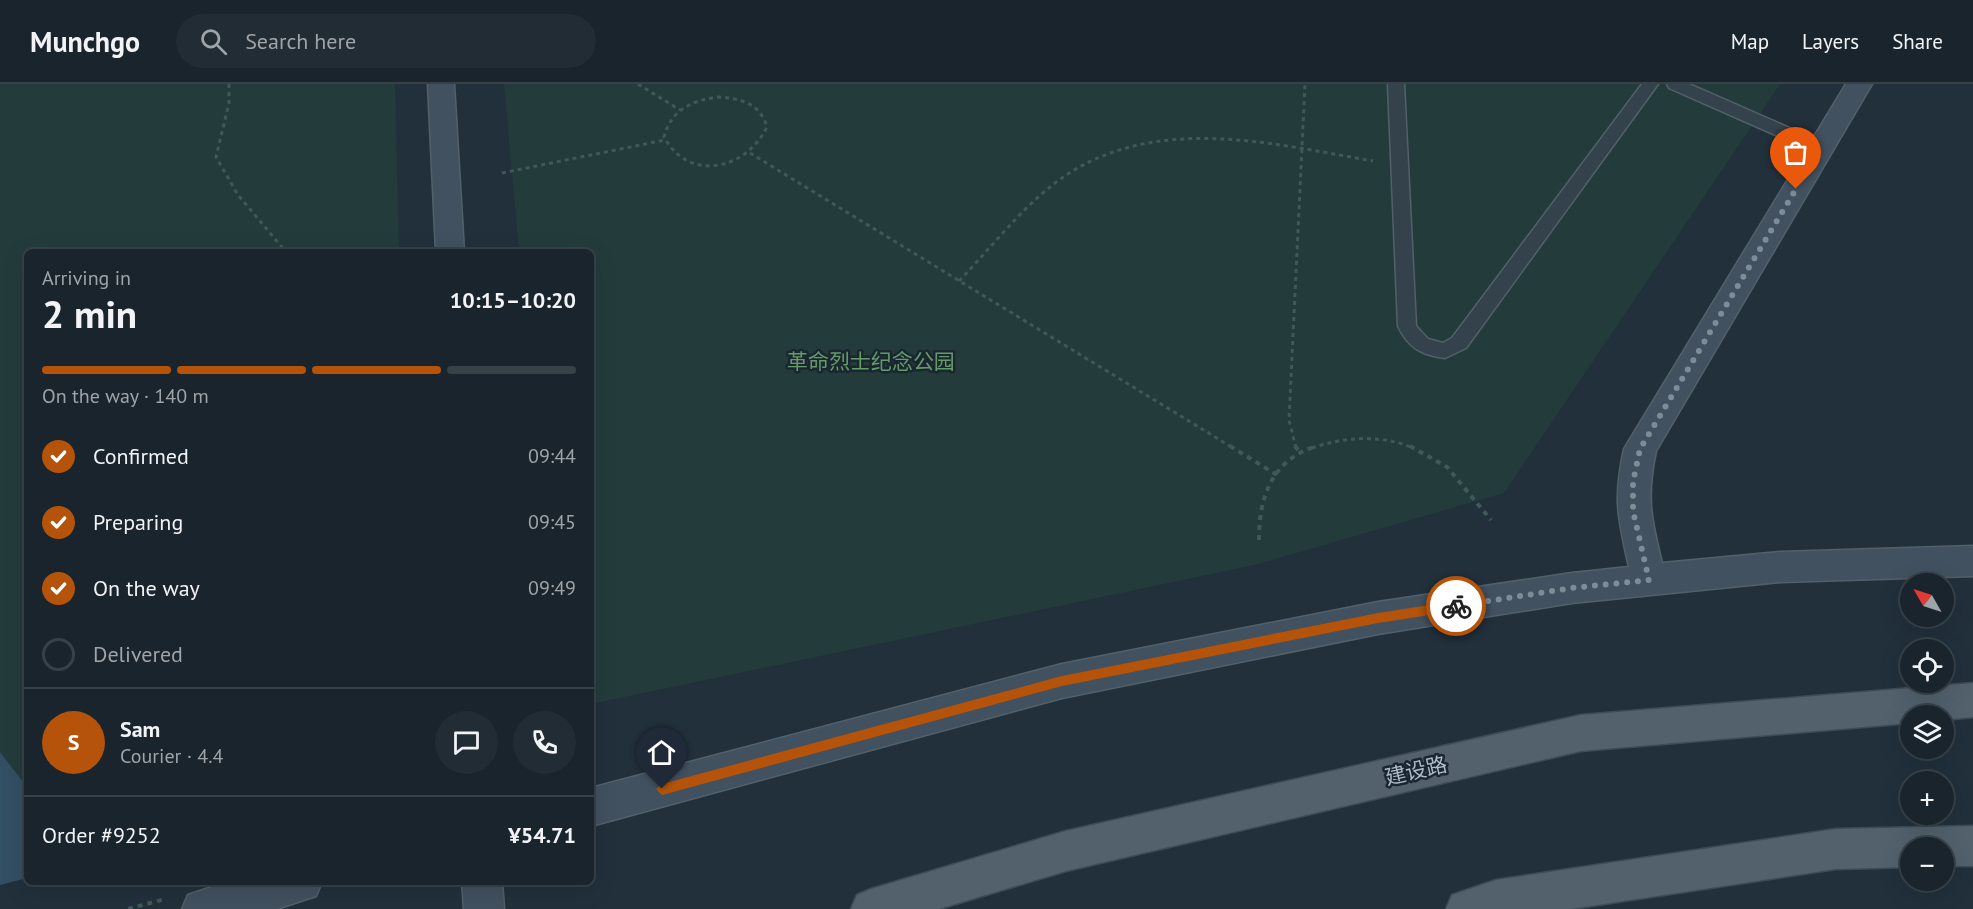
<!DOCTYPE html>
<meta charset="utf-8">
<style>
body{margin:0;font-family:"PT Sans","Noto Sans SC",sans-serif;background:#222c34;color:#f1f3f6;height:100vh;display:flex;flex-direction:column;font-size:22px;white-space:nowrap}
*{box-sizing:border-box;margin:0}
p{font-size:20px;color:#9fa4a9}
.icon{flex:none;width:33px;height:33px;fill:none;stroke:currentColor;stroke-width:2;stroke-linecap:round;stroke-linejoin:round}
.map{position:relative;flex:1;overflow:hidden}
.panel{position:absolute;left:24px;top:165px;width:570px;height:636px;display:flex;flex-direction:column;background:#19242c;border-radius:9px;box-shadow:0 6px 24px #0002,0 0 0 2px #374148}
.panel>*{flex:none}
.needle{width:39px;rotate:309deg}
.fabs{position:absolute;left:1900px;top:489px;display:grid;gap:12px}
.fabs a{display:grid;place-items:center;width:54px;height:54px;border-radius:50%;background:#19242c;box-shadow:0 6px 24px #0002,0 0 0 2px #374148;font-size:30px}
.pin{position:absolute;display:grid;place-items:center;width:51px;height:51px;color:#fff;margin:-62px -26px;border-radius:50% 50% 50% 0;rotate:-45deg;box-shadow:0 0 6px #0007}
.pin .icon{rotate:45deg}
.courier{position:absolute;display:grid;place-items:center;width:60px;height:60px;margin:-30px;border:4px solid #b45309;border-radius:50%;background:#fff;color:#222;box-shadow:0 2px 8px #0007}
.overview em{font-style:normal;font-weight:800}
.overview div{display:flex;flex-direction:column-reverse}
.overview{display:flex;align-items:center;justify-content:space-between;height:102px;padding:0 18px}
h1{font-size:39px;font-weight:800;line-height:45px}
.bar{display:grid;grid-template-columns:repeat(4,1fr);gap:9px 6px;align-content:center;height:72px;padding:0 18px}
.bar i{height:8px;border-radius:4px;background:#374148}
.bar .on{background:#b45309}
.bar p{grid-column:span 4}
.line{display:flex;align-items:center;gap:15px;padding:0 18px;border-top:2px solid #374148}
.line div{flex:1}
.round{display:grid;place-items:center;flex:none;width:63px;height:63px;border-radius:32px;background:#222c34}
ol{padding:0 18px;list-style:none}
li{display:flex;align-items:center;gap:18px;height:66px}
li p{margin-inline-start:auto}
li .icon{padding:6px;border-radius:50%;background:#b45309;color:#fff;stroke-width:4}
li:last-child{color:#9fa4a9}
li i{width:33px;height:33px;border:3px solid #374148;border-radius:50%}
header{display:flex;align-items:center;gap:36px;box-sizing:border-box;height:84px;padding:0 30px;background:#19242c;border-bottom:2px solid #374148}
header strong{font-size:28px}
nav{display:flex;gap:33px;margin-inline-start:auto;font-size:21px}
.search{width:420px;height:54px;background:#222c34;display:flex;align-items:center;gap:15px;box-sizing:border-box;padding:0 21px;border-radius:33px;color:#9fa4a9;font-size:22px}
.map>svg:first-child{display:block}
.green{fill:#233c3b}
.water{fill:#334f64}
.pier{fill:#21303b}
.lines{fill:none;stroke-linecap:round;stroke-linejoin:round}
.lane-casing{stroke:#526069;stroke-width:3}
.secondary-casing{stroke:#526069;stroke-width:3}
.primary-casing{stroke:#3e4b55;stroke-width:3}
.path-far1{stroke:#405958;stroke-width:3;stroke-dasharray:4 4;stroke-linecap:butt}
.path{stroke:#405958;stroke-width:4;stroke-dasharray:5 5;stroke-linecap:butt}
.lane{fill:#34424c;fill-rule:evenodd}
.secondary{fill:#42515f;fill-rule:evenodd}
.primary{fill:#52616c;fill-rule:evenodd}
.route{fill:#b45309}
.done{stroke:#7d8c97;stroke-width:6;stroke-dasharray:0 10.8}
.labels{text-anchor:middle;stroke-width:5;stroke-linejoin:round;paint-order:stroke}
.park-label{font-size:21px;fill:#659a69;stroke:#1a2730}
.street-label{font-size:21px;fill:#afbdc8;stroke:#1a2730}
</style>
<header>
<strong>Munchgo</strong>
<div class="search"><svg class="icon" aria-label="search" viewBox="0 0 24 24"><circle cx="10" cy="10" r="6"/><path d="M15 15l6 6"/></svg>Search here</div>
<nav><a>Map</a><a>Layers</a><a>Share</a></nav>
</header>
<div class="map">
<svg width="1973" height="825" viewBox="0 0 1973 825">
<rect width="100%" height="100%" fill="#21303b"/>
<path class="green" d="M0 0H395L399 168H27V703L0 668Z
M504 0H1780L1504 409 1254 481 591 620V168H519Z"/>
<path class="water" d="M0 668 27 703V798L0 825Z"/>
<path class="pier" d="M27 794V798H62L65 825H0V801Z"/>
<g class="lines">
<g class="lane-casing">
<path id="lane" d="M1388 0H1404L1416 242 1428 255 1443 259 1452 254 1642 0H1658L1466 264 1445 274C1422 271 1408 264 1398 242Z
M1667 0H1689L1826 60 1828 64 1826 68H1814L1669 4Z"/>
</g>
<g class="secondary-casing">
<path id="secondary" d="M428 0H454L464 168H436Z
M1846 0H1872L1656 367C1646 413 1651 435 1662 479L1781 468 1973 462V492L1781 498 1572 519 1378 550 1062 614 591 742V704L1062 580 1378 518 1572 489 1629 483C1618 434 1613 415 1624 365Z
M227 798H322L316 812 277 825H182L188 811Z
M462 798H502L504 825H464Z"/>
</g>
<g class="primary-casing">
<path id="primary" d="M1973 599V633L1944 636V632H1911V639L1581 667 1066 787 939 825H851L857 811 871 805 1066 747 1581 631Z
M1973 742V782H1944V764H1911V783L1836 785 1571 825H1446L1452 811 1496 796 1836 745Z"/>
</g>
<path class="path-far1" d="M229 0V19L216 73 238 111 286 168
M638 0 680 26
M717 13C740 14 760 19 767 43 746 86 689 99 664 53 671 26 691 17 717 13Z
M750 69 1233 364
M502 89 665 56
M959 197C991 164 1021 124 1059 96 1152 29 1269 59 1373 77
M1296 364 1289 336 1305 0
M1312 364C1344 353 1381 350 1413 364"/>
<path class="path" d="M1230 362 1277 391
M1295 362 1301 370
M1410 362 1447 383 1491 436
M1259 456C1259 413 1271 377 1316 362
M128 825 165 815"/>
<use href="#lane" class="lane"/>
<use href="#secondary" class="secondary"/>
<use href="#primary" class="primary"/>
</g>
<path class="route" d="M1456 517 1461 522 1456 527 1378 539 1062 602 662 711 656 705 662 700 1062 592 1378 529Z"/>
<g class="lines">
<path class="done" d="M1456 522 1572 504 1649 496 1633 427V398L1640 365 1796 105"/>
</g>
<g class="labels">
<g class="park-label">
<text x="871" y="285">革命烈士纪念公园</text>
</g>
<g class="street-label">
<text transform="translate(1416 687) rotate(-13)" y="7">建设路</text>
</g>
</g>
</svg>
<div class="fabs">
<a><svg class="needle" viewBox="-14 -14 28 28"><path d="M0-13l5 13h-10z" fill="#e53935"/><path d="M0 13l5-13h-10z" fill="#9fa4a9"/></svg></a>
<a><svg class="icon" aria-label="locate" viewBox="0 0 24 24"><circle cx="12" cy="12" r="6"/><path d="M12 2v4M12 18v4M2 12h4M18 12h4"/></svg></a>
<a><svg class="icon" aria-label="layers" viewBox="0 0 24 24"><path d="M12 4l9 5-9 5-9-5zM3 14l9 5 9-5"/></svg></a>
<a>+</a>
<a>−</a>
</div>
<div class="pin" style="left:1796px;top:105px;background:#ea580c"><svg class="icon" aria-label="bag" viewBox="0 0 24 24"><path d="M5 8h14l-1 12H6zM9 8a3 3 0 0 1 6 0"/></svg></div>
<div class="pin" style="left:662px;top:705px;background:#1f2937"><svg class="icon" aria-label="home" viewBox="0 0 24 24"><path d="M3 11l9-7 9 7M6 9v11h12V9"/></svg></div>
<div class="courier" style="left:1456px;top:522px"><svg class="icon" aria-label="bike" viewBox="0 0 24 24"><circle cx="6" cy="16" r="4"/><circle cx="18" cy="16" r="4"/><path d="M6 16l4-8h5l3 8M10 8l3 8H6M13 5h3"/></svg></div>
<section class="panel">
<div class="overview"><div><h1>2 min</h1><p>Arriving in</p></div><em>10:15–10:20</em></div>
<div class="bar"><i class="on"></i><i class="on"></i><i class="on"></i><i></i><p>On the way · 140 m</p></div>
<ol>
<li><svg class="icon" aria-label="check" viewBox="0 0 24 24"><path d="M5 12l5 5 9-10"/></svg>Confirmed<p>09:44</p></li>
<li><svg class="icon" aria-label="check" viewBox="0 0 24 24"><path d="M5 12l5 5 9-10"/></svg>Preparing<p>09:45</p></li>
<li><svg class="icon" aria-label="check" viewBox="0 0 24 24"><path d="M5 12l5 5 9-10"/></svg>On the way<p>09:49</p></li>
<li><i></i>Delivered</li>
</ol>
<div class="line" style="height:108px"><b class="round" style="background:#b45309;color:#fff">S</b><div><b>Sam</b><p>Courier · 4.4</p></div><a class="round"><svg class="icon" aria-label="chat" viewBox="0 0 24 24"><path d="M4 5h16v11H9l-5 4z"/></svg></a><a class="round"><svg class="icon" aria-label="phone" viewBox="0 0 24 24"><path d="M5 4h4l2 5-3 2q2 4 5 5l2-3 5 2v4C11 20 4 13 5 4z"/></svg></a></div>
<div class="line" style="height:78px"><div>Order #9252</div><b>¥54.71</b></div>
</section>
</div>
